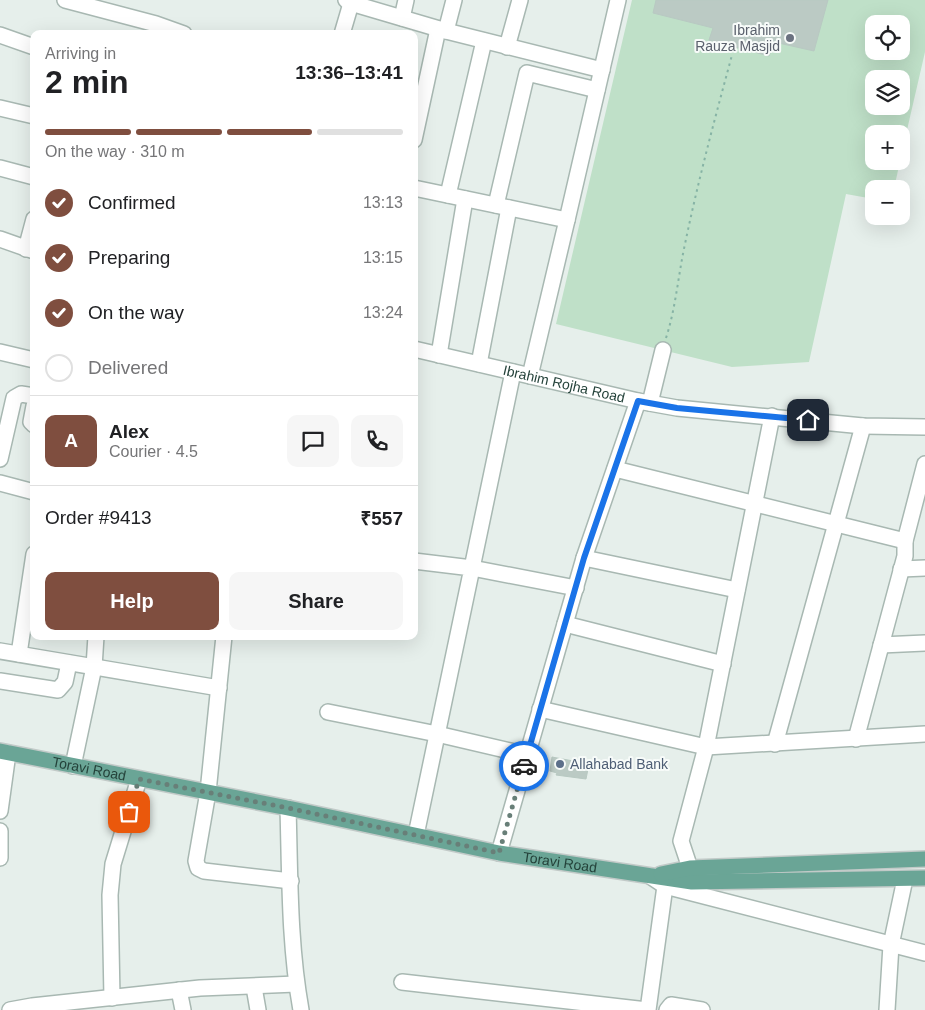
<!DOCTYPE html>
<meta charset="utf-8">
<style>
body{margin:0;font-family:Helvetica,sans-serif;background:#f6f6f6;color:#202124;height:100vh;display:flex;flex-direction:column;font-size:19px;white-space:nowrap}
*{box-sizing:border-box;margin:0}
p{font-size:16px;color:#757577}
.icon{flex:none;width:28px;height:28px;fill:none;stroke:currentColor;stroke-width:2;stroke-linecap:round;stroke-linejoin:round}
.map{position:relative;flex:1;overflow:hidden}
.details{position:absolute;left:30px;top:30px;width:388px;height:610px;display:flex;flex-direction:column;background:#fff;border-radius:10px;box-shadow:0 5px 20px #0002}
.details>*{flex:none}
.controls{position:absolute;left:865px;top:15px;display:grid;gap:10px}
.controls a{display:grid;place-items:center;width:45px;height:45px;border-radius:10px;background:#fff;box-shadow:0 5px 20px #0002;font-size:25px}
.pin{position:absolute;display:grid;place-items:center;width:42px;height:42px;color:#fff;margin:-21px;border-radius:10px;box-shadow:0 2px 8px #0006}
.courier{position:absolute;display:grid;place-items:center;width:50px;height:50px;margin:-25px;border:4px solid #1a73e8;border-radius:50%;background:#fff;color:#222;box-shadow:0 1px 6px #0007}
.overview em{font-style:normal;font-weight:700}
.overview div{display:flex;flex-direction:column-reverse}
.overview{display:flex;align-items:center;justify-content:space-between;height:85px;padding:0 15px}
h1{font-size:32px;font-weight:700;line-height:38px}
.bar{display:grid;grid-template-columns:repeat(4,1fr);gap:8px 5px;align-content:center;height:60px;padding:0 15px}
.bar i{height:6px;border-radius:4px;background:#e0e0e0}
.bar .on{background:#7f4e3f}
.bar p{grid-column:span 4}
.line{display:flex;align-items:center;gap:12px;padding:0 15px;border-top:1px solid #e0e0e0}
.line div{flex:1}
.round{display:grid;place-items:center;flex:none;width:52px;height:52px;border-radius:10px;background:#f6f6f6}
ol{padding:0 15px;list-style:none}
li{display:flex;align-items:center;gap:15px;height:55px}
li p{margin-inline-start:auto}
li .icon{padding:5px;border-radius:50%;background:#7f4e3f;color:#fff;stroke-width:4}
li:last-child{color:#757577}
li i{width:28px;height:28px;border:2px solid #e0e0e0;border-radius:50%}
.button{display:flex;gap:10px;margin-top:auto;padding:10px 15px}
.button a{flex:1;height:58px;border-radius:10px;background:#7f4e3f;color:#fff;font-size:20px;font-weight:700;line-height:58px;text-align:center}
.button a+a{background:#f6f6f6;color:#202124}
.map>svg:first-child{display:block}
.green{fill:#bfe0c8;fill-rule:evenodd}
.building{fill:#bbcac4;stroke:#b8c9c2}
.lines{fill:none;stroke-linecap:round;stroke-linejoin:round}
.minor-casing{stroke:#a8b8b2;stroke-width:18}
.major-casing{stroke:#c2cac8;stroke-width:18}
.path{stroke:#86b3a5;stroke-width:2;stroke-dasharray:2.5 4;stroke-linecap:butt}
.minor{stroke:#fff;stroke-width:15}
.major{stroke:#6aa596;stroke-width:15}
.done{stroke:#687f78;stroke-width:5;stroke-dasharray:0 9}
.route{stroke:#1a73e8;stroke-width:6}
.worship-dot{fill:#6b7280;stroke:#f7fbf9;stroke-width:2}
.service-dot{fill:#5c6f8a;stroke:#f7fbf9;stroke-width:2}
.labels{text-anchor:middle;stroke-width:4;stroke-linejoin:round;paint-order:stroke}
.worship-label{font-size:14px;fill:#5b616d;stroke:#f7fbf9;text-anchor:end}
.street-label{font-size:14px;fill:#24423a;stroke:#f7fbf9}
.service-label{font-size:14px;fill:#4e5e75;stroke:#f7fbf9;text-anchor:start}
</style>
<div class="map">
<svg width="925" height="1010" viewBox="0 0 925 1010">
<rect width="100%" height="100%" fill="#e6efeb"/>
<path class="green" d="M632 0H925V52L901 156V134H874V161H900L894 189H874V199L846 194 809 362 732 367 556 324ZM874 24H901V51H874ZM874 79H901V106H874Z"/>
<path class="building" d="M656 0H828L814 51 774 42 769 56 709 40 713 28 653 13Z
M552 757 589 764 586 779 556 775 557 773 550 771Z"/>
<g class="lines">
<g class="minor-casing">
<g id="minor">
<path d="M65 0 156 24 184 34"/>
<path d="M346 0 351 3 446 31 454 0"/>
<path d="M402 18 406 0"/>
<path d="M446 31 602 70"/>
<path d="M342 34 352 0"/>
<path d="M0 35 34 47"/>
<path d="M507 47 520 0"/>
<path d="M0 108 34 116"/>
<path d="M414 140 438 29"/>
<path d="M0 168 34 177"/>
<path d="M414 188 567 220 530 376"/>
<path d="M448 195 484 41"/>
<path d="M496 205 527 73 597 90"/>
<path d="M567 220 618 0"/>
<path d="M0 239 34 251"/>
<path d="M26 249 34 219"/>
<path id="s1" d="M414 349 638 401 677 408 863 426 925 427"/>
<path d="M0 352 34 360"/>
<path d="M439 355 465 199"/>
<path d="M479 364 509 208"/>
<path d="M513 372 472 568 576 588"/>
<path d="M650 403 663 350"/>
<path d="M34 406 31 422 34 425"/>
<path d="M0 459 14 398 21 394 34 396"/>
<path d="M615 469 905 541"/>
<path d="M0 483 34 492"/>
<path d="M584 558 737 590"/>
<path d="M414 561 472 568 416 835"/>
<path d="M901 569 925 568"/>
<path d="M565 624 723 664"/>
<path d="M224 636 208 792 196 861 198 868 204 871 291 881"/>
<path d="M881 645 925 643"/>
<path d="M0 651 219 688"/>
<path d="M19 654 34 554"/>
<path d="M0 681 58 690 65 682 69 663"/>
<path d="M540 709 706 747 925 734"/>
<path d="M328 712 437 734 527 755"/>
<path d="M856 739 905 556V541L925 464"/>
<path d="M775 744 863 426"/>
<path d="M73 766 94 667 96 636"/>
<path d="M288 808C290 875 289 944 301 1010"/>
<path d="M0 811 8 753"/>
<path d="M0 831V858"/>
<path d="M499 853 584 558 638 401"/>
<path d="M650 876 665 886 925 953"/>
<path d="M692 881 690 868 681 841 706 747 772 416"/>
<path d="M402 982 647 1010"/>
<path d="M254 987 258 1010"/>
<path d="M179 990 183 1010"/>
<path d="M112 998 110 895 113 864 139 779"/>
<path d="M10 1010 32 1006 200 988 296 984"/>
<path d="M648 1010 665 886"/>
<path d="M667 1010 671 1005 702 1010"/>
<path d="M887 1010 891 945 905 879"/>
</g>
</g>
<g class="major-casing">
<g id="major">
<path id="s2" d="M0 751 288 808 499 853 692 882 925 878"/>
<path d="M661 874 690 868 925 859"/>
</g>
</g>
<path class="path" d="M666 338C676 307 678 276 685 244 698 181 715 118 732 55"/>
<use href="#minor" class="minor"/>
<use href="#major" class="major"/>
</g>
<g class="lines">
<path class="done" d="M129 812 139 779 288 808 499 853 524 766"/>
<path class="route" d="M524 766 584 558 638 401 677 408 808 420"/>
</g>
<circle class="worship-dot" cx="790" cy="38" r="5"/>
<circle class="service-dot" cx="560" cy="764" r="5"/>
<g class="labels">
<g class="worship-label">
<text x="780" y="35">Ibrahim<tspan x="780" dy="16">Rauza Masjid</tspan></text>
</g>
<g class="street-label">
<text dy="5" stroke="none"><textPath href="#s1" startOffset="154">Ibrahim Rojha Road</textPath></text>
<text dy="5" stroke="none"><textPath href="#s2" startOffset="91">Toravi Road</textPath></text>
<text dy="5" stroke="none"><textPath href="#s2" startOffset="571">Toravi Road</textPath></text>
</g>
<g class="service-label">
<text x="570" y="769">Allahabad Bank</text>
</g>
</g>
</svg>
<div class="controls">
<a><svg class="icon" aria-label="locate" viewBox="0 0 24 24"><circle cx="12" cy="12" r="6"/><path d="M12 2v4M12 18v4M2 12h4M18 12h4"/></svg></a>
<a><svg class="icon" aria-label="layers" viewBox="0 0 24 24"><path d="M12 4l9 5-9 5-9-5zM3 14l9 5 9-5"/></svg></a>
<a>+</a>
<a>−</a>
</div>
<div class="pin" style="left:129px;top:812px;background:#ea580c"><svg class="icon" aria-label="bag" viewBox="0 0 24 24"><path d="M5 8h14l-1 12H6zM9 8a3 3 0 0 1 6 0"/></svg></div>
<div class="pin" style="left:808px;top:420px;background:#1f2937"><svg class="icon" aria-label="home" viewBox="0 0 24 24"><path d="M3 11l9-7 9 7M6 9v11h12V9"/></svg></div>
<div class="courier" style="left:524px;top:766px"><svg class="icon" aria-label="car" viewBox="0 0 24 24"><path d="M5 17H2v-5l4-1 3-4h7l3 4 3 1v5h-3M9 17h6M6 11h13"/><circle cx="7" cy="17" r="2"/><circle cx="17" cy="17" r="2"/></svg></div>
<section class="details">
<div class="overview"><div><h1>2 min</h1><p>Arriving in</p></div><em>13:36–13:41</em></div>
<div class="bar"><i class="on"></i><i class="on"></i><i class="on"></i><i></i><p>On the way · 310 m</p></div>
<ol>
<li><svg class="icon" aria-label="check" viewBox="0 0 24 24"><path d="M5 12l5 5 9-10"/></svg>Confirmed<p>13:13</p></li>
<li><svg class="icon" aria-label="check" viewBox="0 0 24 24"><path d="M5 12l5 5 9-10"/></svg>Preparing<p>13:15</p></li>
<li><svg class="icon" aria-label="check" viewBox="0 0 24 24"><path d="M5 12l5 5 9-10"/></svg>On the way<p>13:24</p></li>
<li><i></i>Delivered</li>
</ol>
<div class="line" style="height:90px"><b class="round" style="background:#7f4e3f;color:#fff">A</b><div><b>Alex</b><p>Courier · 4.5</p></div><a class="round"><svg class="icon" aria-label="chat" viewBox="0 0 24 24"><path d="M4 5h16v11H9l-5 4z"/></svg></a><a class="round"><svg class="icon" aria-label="phone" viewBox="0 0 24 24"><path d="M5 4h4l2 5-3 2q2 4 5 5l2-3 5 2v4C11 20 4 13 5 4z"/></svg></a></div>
<div class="line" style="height:65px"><div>Order #9413</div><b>₹557</b></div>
<div class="button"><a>Help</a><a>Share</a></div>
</section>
</div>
